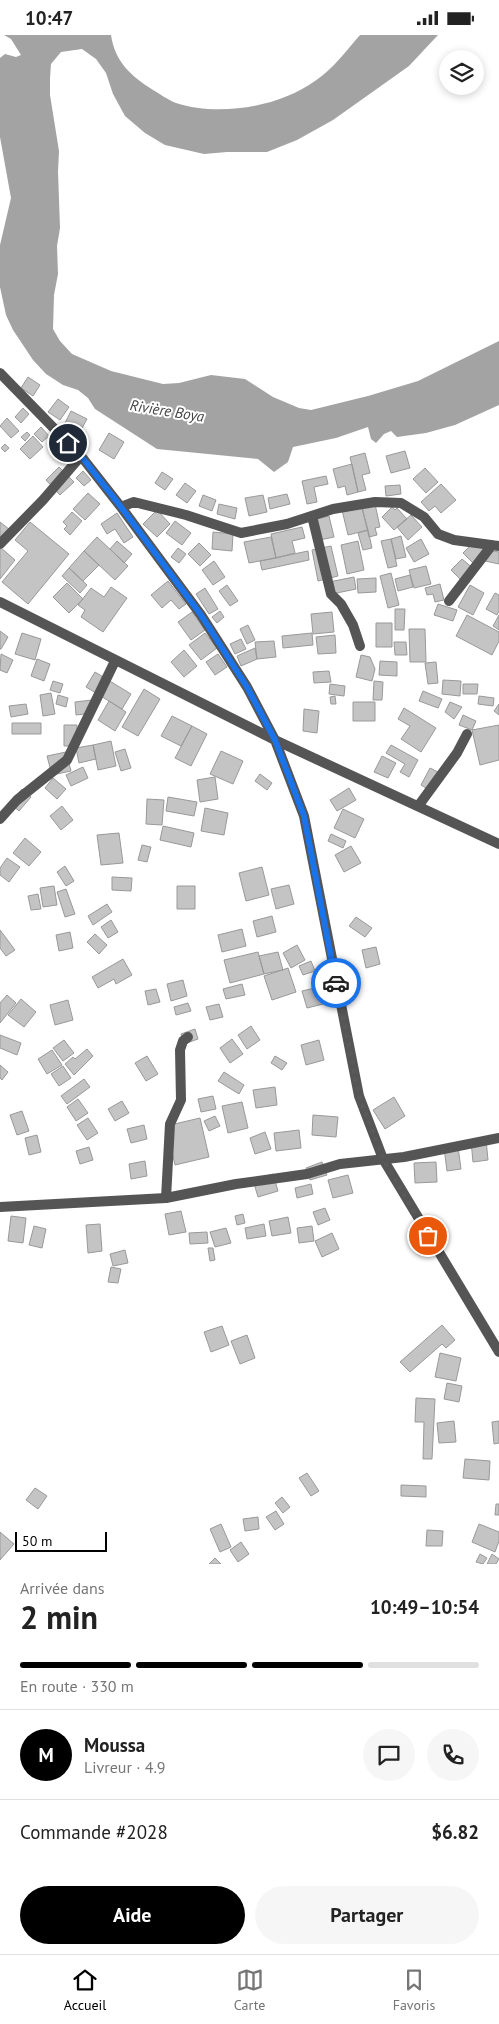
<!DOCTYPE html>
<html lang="fr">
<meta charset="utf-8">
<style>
body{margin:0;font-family:"PT Sans",sans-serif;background:#f6f6f6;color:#222;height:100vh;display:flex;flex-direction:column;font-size:19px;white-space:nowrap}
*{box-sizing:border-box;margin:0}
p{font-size:16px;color:#767676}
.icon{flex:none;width:28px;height:28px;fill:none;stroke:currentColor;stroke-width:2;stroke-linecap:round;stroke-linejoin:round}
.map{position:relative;height:1529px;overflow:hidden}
.sheet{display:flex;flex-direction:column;background:#fff;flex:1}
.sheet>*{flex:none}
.buttons{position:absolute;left:439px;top:15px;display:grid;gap:10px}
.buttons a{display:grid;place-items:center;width:45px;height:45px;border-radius:50%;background:#fff;box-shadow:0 2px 8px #0003;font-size:25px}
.scale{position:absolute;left:15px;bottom:12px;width:92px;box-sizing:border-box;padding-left:5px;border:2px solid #000;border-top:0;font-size:14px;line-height:18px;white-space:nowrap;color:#000;-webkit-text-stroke:4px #fff;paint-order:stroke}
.pin{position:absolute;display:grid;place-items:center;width:42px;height:42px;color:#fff;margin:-21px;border:2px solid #fff;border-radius:50%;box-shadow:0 1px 5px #0007}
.courier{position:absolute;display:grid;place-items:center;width:50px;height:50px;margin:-25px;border:4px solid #1a73e8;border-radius:50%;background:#fff;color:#222;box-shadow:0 1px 6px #0007}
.summary em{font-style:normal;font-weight:800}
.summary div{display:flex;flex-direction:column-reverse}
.summary{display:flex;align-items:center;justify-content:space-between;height:85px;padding:0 20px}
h1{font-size:32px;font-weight:800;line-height:38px}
.bar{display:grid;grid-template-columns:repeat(4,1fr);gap:8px 5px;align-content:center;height:60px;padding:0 20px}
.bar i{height:6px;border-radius:4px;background:#e0e0e0}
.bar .selected{background:#000}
.bar p{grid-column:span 4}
.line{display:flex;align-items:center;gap:12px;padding:0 20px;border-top:1px solid #e0e0e0}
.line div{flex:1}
.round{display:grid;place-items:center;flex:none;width:52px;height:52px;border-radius:26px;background:#f6f6f6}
.cta{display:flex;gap:10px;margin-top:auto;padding:10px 20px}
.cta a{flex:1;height:58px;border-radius:30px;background:#000;color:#fff;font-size:20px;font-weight:800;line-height:58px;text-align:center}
.cta a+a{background:#f6f6f6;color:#222}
.status{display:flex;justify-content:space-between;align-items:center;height:35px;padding:0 25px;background:#fff;direction:ltr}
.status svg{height:14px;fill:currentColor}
.tabs{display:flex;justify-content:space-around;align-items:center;height:70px;border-top:1px solid #e0e0e0;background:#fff;font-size:14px;color:#767676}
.tabs a{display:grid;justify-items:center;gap:2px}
.tabs .selected{color:#000}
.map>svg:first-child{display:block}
.water{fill:#a3a3a3}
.building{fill:#c4c4c4;stroke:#999}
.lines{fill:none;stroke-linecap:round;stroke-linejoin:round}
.minor{stroke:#555;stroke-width:10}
.done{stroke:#595959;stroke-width:5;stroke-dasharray:0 9}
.route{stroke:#1a73e8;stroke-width:6}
.labels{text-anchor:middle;stroke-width:4;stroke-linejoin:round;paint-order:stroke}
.water-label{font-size:15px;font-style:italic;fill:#444;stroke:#fff}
</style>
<div class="status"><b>10:47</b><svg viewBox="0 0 49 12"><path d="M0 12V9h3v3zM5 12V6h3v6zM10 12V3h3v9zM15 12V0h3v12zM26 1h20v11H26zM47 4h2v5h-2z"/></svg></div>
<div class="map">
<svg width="499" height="1529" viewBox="0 0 499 1529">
<rect width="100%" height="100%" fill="#fff"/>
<path class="water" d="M4 0H111C115 27 131 41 153 55 160 59 168 65 176 68 219 82 279 72 315 46 333 34 346 16 360 0H438L409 31 333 85 297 105 267 117H227L204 119 165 110 145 98 125 81 113 59 106 38 96 24 82 14 61 17 51 29 50 43V60L59 116 58 136 60 193 57 211 58 239 54 260 53 294 60 306 72 319 111 336 163 349 179 348 211 340 245 344 273 362 299 373 311 375 368 361 418 346 499 306V370L455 390 426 398 397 402 391 396 384 399 376 408 371 404 368 392 336 403 293 412 288 427 274 437 258 424 157 414 95 374 88 363 78 355 63 350 46 339 33 325 13 295 6 280 0 252V210L11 163 0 102V23L5 19 16 22 21 20 11 4Z"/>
<path class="building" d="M28 342 40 350 33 361 21 353Z
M58 364 69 372 60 385 48 377Z
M23 373 29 379 21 388 15 382Z
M71 376 87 384 81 395 65 388Z
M7 383 19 396 11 403 0 391Z
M41 392 49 401 42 407 34 399Z
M27 397 30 400 25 406 21 402Z
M109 398 124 407 114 424 99 415Z
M33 401 43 412 30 424 20 414Z
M5 409 9 413 5 417 1 413Z
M405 416 410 433 391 438 386 421Z
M365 418 370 438 362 440 366 455 358 457 350 422Z
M352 429 358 457 347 460 345 451 338 453 333 434Z
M59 432 74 447 60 460 46 445Z
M425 433 438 447 426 458 413 444Z
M83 436 91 445 84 451 76 443Z
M162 437 173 444 165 455 155 448Z
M326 441 328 449 314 452 317 467 307 469 302 446Z
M185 448 196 456 187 468 176 460Z
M441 449 456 465 441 478 435 471 429 476 421 467Z
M400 450 401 459 386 461 385 451Z
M88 458 100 469 85 485 73 474Z
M287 459 290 469 270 474 268 463Z
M203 460 216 465 212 476 199 471Z
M263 460 267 477 249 481 245 463Z
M219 469 237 473 235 484 217 479Z
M375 469 380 492 375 493 377 500 369 502 362 472Z
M361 470 368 495 348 500 342 475Z
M392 472 395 475 397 473 407 484 394 495 382 482Z
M157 475 170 489 157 502 143 489Z
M72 477 82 486 70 500 64 494 67 491 63 487Z
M117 478 133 502 124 508 115 494 107 499 101 489Z
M411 480 422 492 408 505 397 492Z
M329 481 334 502 315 506 311 485Z
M175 486 191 498 182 510 166 498Z
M0 487 14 498 0 512Z
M30 487 69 519 28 569 2 547 28 516 15 505Z
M302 492 305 503 292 506 295 518 276 523 271 499Z
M368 495 372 513 363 515 358 498Z
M213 497 233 499 232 516 212 514Z
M401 501 406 522 396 524 391 504Z
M97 502 128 531 115 545 84 516Z
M271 502 276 523 249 528 244 507Z
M391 504 397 531 388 533 381 506Z
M421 504 429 519 414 527 406 513Z
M476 505 486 514 473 528 463 518Z
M117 506 132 519 124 528 110 514Z
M358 506 364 535 347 539 341 510Z
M199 508 211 520 200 531 188 519Z
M331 511 338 541 318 546 312 515Z
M0 512 15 525 0 544Z
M178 513 186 519 179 528 171 522Z
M487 515 499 517V529L485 526Z
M84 516 99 530 83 546 69 533Z
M308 516 309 525 262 535 260 526Z
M462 524 475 535 463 547 451 535Z
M214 526 225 542 213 550 202 535Z
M426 531 431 549 414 553 409 535Z
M69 533 87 550 80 558 62 541Z
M391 538 399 570 388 573 380 541Z
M410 540 413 552 398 556 395 544Z
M354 542 356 554 332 559 329 547Z
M376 543V557L358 558 357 544Z
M168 546 186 569 179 574 171 565 162 573 151 560Z
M67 548 83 564 69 578 53 562Z
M440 549 444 565 435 567 433 559 427 560 425 553Z
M227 550 238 566 230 571 219 556Z
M470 550 484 558 473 580 458 572Z
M111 552 127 563 103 597 81 582 85 575 78 570 91 553 104 562Z
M205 553 218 574 209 579 196 559Z
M495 558 499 560V576L497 580 486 574Z
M438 569 457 575 453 586 434 580Z
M395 574H405L404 595H395Z
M220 576 224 582 217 588 212 582Z
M192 577 205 595 191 605 178 587Z
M332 577 334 597 313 599 311 579Z
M467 580 499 597V606L492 620 456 601Z
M499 580V595L493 591Z
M376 588H392V612H376Z
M248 590 255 605 247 609 240 594Z
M409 594H425L426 627H410Z
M0 596 8 602 1 614H0Z
M22 598 41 604 35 625 15 619Z
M205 598 217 613 201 625 189 610Z
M312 598 313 610 283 613 282 601Z
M335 600 336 618 318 619 316 602Z
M241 604 246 614 235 619 230 609Z
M274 606 276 622 257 624 255 607Z
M394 607H406L407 620H395Z
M255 613 257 624 241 631 237 621Z
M184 615 197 631 184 642 171 627Z
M1 619 13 625 7 638 0 635Z
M218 619 227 632 215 640 206 627Z
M361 620 370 622 375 634 372 646 356 642Z
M37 624 50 629 44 646 31 641Z
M380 626 397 627V641L379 640Z
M436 627 438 648 428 649 425 628Z
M329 636 331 647 314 648 313 637Z
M95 637 131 659 122 674 86 652Z
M443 645 461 646 460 661 442 659Z
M53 646 63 649 60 658 50 655Z
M374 646 383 647 382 665H373Z
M330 649 345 651 344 661 329 659Z
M463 649H478L477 659H463Z
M144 654 160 664 138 701 122 692Z
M423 656 442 664 438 673 419 666Z
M51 658 55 679 43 681 40 660Z
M58 660 68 663 66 672 56 669Z
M335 661 336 669H331L330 662Z
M479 661 494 663 493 671 478 669Z
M92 665 94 678 76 680 75 667Z
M109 666 126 677 115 696 98 685Z
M353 667H375V686H353Z
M450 667 462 672 454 684 445 677Z
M26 669 28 679 11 682 9 671Z
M499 669V680L494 676Z
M404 673 436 693 421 717 401 704 410 691 398 684Z
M304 674 319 676 317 698 303 696Z
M463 680 476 686 472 695 459 690Z
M172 681 192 691 181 711 161 701Z
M12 688H41V699H12Z
M64 690H77L76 711H64Z
M499 690V725L480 730 472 695Z
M192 691 207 699 191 731 175 723Z
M111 706 116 731 98 735 93 710Z
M93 710 96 724 79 728 76 713Z
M391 710 418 725 409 742 400 737 405 729 386 718Z
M125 714 131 733 121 736 115 717Z
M221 716 243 726 233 749 210 739Z
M66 717 71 736 52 740 47 721Z
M382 721 396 728 388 743 374 737Z
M83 732 88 743 71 751 66 740Z
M430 733 438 737 429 755 421 750Z
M260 739 272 748 267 755 255 746Z
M215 742 218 764 200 767 197 745Z
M53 743 66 754 57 764 45 753Z
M349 753 356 765 337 776 330 765Z
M22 754 31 762 19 776 10 768Z
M168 762 197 767 194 781 166 776Z
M147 764 164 765 162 790 146 789Z
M62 771 73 785 61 795 50 781Z
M205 773 228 778 224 800 201 796Z
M343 774 364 784 355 803 334 793Z
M163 791 194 798 191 812 160 805Z
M119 798 123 828 101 830 97 800Z
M331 799 346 806 343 813 328 806Z
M25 803 41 817 29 831 13 818Z
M142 810 151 812 147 827 138 825Z
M351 811 361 828 344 837 335 820Z
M7 823 20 832 9 847 0 840V833Z
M65 831 74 846 66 851 57 837Z
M262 832 269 860 246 866 239 838Z
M112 842 132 843 131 856 112 855Z
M289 850 294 869 276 874 271 854Z
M54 851 57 870 43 872 40 853Z
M177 851H195V874H177Z
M66 854 75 879 65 882 57 857Z
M38 859 41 874 31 875 28 861Z
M107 869 112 877 93 890 88 881Z
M272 881 276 897 257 902 253 886Z
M356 882 372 893 365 902 349 891Z
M111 885 118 897 108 903 101 892Z
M242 894 246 911 222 917 218 900Z
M0 895 15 915 6 921 0 913Z
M70 897 73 913 59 916 56 900Z
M95 899 107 910 99 919 87 907Z
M297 910 305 925 291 933 283 918Z
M376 912 380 929 366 933 362 915Z
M258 917 264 939 230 948 224 925Z
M278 917 283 935 264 939 259 921Z
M123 924 132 940 116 949 114 944 98 953 92 942Z
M311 926 315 936 303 940 299 931Z
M288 933 296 957 272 965 264 941Z
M183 945 187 961 171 966 167 949Z
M242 949 245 960 226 964 223 954Z
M319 952 323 969 307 973 302 956Z
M156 954 160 967 148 970 145 956Z
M7 960 16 968 0 988V968Z
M21 964 36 977 24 992 8 980Z
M68 965 73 985 55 990 50 970Z
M188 968 191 976 176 980 174 972Z
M219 969 223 982 210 985 206 972Z
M251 991 260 1005 247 1014 238 1000Z
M195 994 198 1004 184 1009 181 999Z
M0 1000 21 1008 17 1020 0 1013Z
M232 1004 243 1019 230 1028 220 1013Z
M64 1005 74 1018 63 1026 53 1013Z
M319 1005 324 1025 306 1030 301 1010Z
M87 1014 93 1021 74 1040 65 1029 73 1022 75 1024Z
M52 1015 62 1030 47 1039 38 1024Z
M147 1021 158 1039 146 1046 135 1028Z
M275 1021 287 1028 282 1035 271 1028Z
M0 1030 8 1037 2 1045 0 1043Z
M63 1031 71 1043 59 1051 51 1039Z
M224 1037 244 1050 239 1059 218 1046Z
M84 1044 90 1052 67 1069 61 1061Z
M275 1052 277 1070 256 1073 253 1055Z
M213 1061 216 1074 201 1077 198 1064Z
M394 1062 405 1081 385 1094 373 1075Z
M78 1064 88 1078 76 1086 67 1072Z
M122 1066 129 1078 115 1086 108 1074Z
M242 1067 248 1093 228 1098 222 1071Z
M22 1076 29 1096 17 1100 10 1080Z
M313 1080 338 1082 336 1102 312 1100Z
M215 1081 220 1091 209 1096 204 1086Z
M88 1083 98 1098 87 1105 77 1090Z
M200 1083 209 1122 175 1130 166 1091Z
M144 1090 147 1104 131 1108 127 1094Z
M299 1095 301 1113 276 1116 274 1098Z
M265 1097 271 1114 255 1119 250 1103Z
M37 1100 41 1117 29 1120 25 1103Z
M486 1104 488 1125 473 1127 471 1106Z
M89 1112 93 1125 80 1129 76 1116Z
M458 1112 461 1134 447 1136 444 1113Z
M145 1126 147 1141 131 1144 129 1129Z
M322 1127 327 1140 310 1145 306 1133Z
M436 1127 437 1147 415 1148 414 1128Z
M273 1139 278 1156 258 1162 253 1145Z
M348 1140 353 1158 333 1163 328 1145Z
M311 1149 313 1159 297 1163 295 1153Z
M325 1173 330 1185 318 1190 313 1177Z
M181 1176 186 1197 169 1200 165 1179Z
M243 1179 245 1188 237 1190 235 1181Z
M11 1181 26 1183 23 1208 8 1206Z
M288 1182 291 1198 272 1201 269 1186Z
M100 1189 102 1216 88 1218 86 1190Z
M264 1189 266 1201 247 1204 245 1193Z
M34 1191 46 1194 42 1213 29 1210Z
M312 1191 314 1206 299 1208 297 1193Z
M226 1193 231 1208 215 1212 210 1197Z
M207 1197 208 1208 190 1209 189 1198Z
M332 1198 339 1214 322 1222 315 1206Z
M208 1213H213L215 1225 210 1226Z
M125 1215 128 1228 113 1231 110 1219Z
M111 1232 121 1234 118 1248 108 1247Z
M442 1290 455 1305 446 1313 442 1309 410 1337 400 1327Z
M222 1291 229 1310 211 1317 204 1297Z
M247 1300 255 1323 240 1329 231 1306Z
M440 1318 461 1323 456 1346 435 1342Z
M447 1348 462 1351 459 1367 444 1364Z
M416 1363 435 1364 432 1424H423L424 1387H415Z
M454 1386 456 1407 439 1408 437 1388Z
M499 1386V1408L494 1409 492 1387Z
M465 1424 490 1426 489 1445 463 1443Z
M307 1438 319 1456 311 1461 299 1443Z
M401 1450 426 1451V1462L401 1461Z
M35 1453 47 1461 38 1474 26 1465Z
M282 1462 290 1472 283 1478 275 1468Z
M496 1469H499V1480H495Z
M276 1476 284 1489 275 1495 266 1482Z
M258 1482 259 1494 245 1496 243 1484Z
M221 1489 231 1512 220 1517 210 1494Z
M479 1489 499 1497V1506L495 1517 472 1507Z
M427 1495 443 1496 442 1511H426Z
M0 1497 14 1509 0 1525Z
M241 1507 249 1519 238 1527 230 1515Z
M480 1519 487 1523 483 1529 476 1527Z
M492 1519 499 1524 496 1529H487Z
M215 1523 221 1529H209Z"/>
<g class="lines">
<path class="minor" d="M0 338 81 421 121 472 201 580 247 652 275 705 304 781 359 1061 383 1124 499 1317
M121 472 134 467 186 480 241 498 287 489 333 474 375 467 401 468 424 482 438 499 454 505 499 511
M312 481 331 559 341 569 353 590 360 611
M0 509 43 465 81 421
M449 566 492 510
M0 567 275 705 499 809
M419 770 457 718 467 699
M0 784 17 765 67 725 115 626
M166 1163 170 1089 181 1065 180 1015 183 1006 188 1002
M0 1172 166 1163 236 1149 307 1139 340 1129 404 1122 499 1103"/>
</g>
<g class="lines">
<path class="done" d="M336 948 359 1061 383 1124 428 1201"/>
<path class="route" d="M68 408 81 421 121 472 201 580 247 652 275 705 304 781 336 948"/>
</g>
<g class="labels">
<g class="water-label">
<text transform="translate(167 376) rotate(9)" y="5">Rivière Boya</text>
</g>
</g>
</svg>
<div class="buttons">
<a><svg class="icon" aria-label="layers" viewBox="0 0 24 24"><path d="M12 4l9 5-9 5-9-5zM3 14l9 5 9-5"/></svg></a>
</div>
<div class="scale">50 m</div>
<div class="pin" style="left:428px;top:1201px;background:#ea580c"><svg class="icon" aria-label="bag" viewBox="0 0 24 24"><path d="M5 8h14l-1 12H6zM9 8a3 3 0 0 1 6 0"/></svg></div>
<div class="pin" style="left:68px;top:408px;background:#1f2937"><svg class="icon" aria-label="home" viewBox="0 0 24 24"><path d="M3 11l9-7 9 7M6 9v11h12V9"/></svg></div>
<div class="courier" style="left:336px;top:948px"><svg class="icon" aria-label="car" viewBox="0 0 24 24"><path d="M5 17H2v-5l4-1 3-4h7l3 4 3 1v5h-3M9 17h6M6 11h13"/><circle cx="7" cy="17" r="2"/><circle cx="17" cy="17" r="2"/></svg></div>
</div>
<section class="sheet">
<div class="summary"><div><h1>2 min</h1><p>Arrivée dans</p></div><em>10:49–10:54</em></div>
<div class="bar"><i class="selected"></i><i class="selected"></i><i class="selected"></i><i></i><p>En route · 330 m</p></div>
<div class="line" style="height:90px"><b class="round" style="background:#000;color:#fff">M</b><div><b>Moussa</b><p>Livreur · 4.9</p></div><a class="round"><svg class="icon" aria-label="chat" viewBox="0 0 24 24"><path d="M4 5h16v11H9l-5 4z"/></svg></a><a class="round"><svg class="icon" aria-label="phone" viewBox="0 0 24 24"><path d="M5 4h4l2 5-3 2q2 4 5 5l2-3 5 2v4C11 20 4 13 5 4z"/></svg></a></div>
<div class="line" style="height:65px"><div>Commande #2028</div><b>$6.82</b></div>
<div class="cta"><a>Aide</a><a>Partager</a></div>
</section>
<nav class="tabs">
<a class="selected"><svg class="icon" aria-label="home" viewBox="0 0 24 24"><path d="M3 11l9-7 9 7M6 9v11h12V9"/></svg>Accueil</a>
<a><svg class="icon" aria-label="map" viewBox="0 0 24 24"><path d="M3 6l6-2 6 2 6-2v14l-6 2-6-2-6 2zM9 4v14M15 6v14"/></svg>Carte</a>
<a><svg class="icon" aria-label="saved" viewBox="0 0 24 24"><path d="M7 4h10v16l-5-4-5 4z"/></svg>Favoris</a>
</nav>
